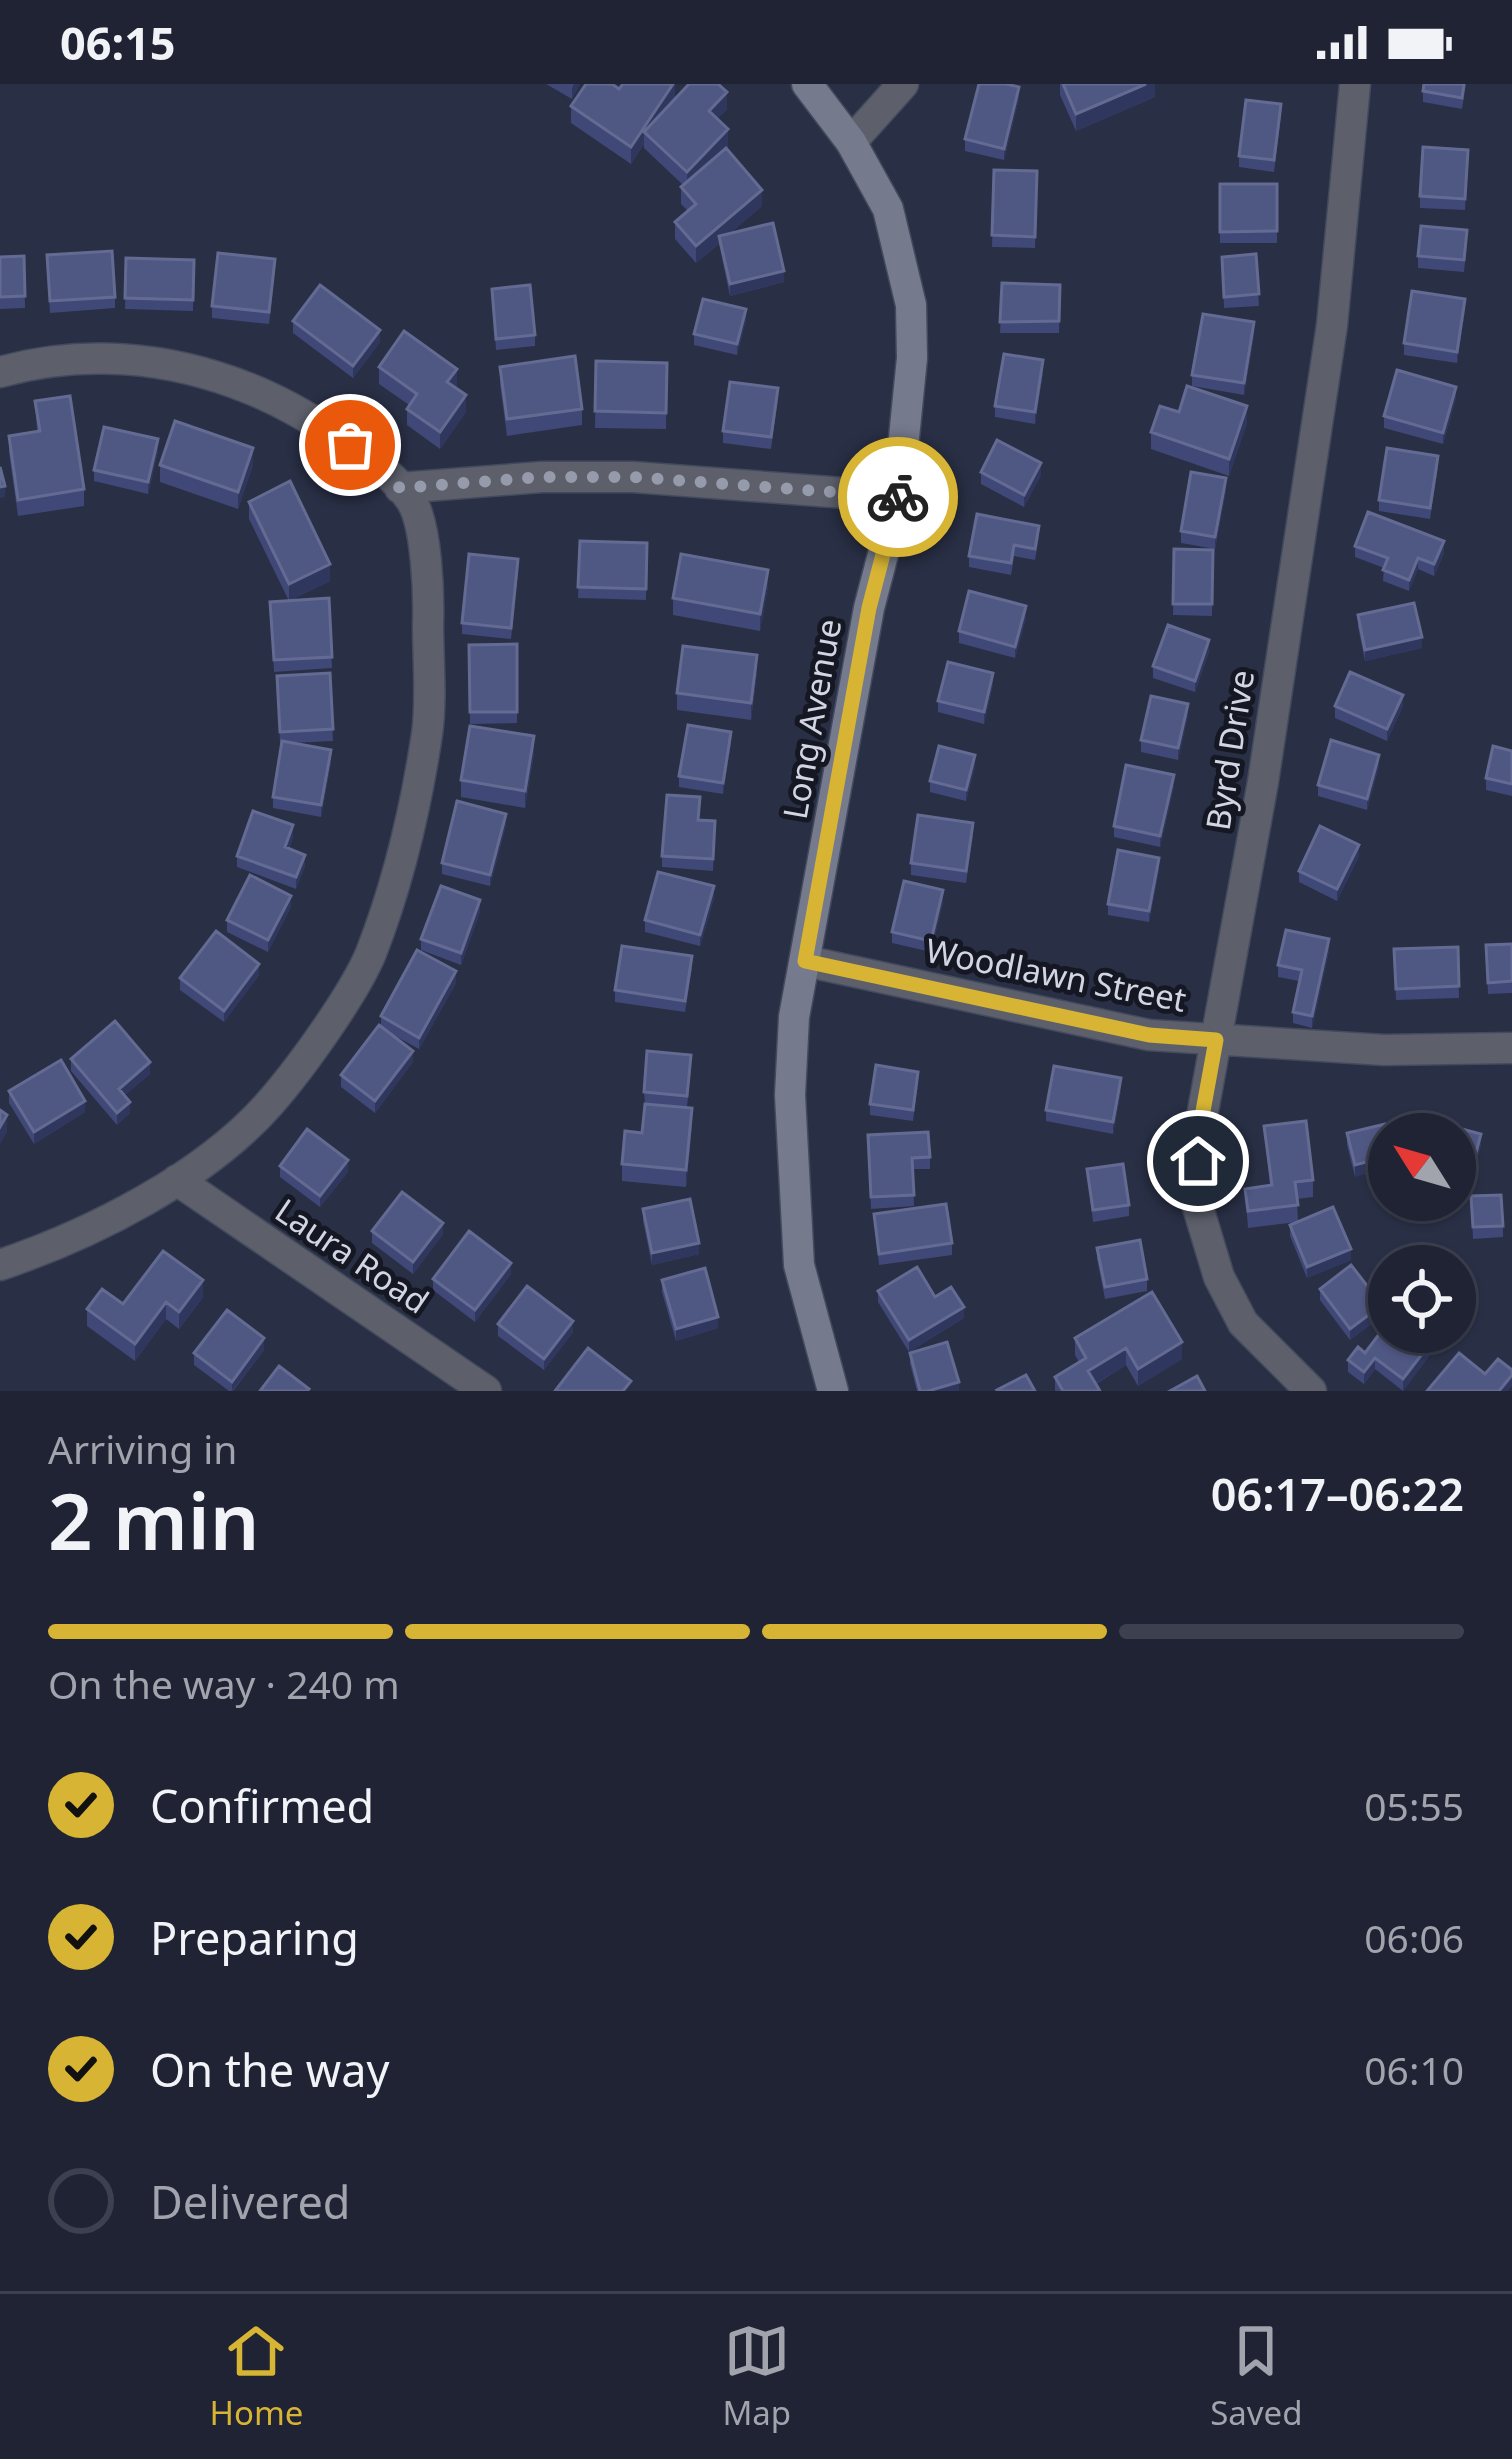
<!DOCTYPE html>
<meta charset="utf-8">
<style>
body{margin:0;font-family:"Noto Sans",sans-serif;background:#2c2f40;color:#f1f3f6;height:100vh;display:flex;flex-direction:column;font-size:45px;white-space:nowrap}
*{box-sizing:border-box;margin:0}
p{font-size:39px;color:#a1a4ac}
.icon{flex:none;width:66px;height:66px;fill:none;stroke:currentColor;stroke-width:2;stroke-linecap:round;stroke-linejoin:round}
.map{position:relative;height:1307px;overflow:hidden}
.drawer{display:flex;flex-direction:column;background:#1f2334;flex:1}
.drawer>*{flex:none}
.needle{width:78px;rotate:307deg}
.tools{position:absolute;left:1368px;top:1029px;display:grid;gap:24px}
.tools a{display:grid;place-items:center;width:108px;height:108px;border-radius:50%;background:#1f2334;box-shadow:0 3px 9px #0004,0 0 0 3px #3c404f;font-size:60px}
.pin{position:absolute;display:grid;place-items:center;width:102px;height:102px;color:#fff;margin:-51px;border:6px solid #fff;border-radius:50%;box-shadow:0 3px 12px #0007}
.courier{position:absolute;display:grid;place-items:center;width:120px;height:120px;margin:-60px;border:9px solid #d7b434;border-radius:50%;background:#fff;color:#222;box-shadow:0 3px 15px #0007}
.summary em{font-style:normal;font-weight:600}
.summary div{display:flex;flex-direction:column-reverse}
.summary{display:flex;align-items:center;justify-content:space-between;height:204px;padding:0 48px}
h1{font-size:78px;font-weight:600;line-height:90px}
.bar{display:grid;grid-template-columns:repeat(4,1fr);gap:18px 12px;align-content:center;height:144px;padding:0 48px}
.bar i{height:15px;border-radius:9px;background:#3c404f}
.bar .active{background:#d7b434}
.bar p{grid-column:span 4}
ol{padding:0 48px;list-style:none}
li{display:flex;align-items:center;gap:36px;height:132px}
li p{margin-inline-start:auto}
li .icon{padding:12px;border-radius:50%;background:#d7b434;color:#111;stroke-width:4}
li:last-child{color:#a1a4ac}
li i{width:66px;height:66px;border:6px solid #3c404f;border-radius:50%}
.status{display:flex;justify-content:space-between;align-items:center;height:84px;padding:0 60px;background:#1f2334;direction:ltr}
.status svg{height:33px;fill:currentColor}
.tab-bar{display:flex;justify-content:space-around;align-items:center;height:168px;border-top:3px solid #3c404f;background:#1f2334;font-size:33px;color:#a1a4ac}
.tab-bar a{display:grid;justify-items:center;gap:6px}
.tab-bar .active{color:#d7b434}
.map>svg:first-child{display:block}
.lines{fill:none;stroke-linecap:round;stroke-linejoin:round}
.street-casing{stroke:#444a5e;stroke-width:33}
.secondary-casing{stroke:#444a5e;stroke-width:33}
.street{stroke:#5d606b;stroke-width:30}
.secondary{stroke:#757a8c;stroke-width:30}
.wall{fill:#3f4877}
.shaded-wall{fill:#30375e}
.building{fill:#4f5783;stroke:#636b92;stroke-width:3}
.done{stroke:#969bac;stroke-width:12;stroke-dasharray:0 21.6}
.route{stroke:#d7b434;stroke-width:15}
.labels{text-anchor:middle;stroke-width:10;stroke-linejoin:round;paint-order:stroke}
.street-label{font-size:33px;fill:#d1d5e4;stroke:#151822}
</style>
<div class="status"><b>06:15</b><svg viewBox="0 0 49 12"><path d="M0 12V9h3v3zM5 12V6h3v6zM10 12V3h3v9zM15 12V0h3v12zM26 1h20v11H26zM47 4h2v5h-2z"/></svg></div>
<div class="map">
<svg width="1512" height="1307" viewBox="0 0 1512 1307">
<rect width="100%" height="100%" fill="#292f45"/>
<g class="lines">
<g class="street-casing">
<path id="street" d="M851 58 903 0
M0 288C83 265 168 272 248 304 294 322 383 375 411 416 427 441 429 511 428 541 428 576 432 615 427 650 416 723 398 800 371 869 354 910 300 985 270 1019 205 1093 92 1150 0 1181
M400 404 542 393H633L898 413
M805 877 1149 951 1384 966 1512 964
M177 1096 486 1307
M1311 1307 1243 1239 1219 1193 1196 1117 1201 1038 1263 698 1332 241 1355 0"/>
</g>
<g class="secondary-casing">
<path id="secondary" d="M807 0 851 58 888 125 911 221 912 274 898 413 869 524 794 933 790 1011 799 1181 833 1307"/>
</g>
<use href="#street" class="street"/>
<use href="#secondary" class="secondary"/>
</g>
<path class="wall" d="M546 0H580L572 15Z
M675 0V15L727 25 717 35 728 62 720 70 762 122 730 149 784 198 730 212 719 160 696 179 675 155V138L688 127 681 120V103L683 101 644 64V60L631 80 571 39V22L619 5Z
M1060 0H1155V13L1076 47 1060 11Z
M1466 0 1462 25 1423 18V7Z
M1019 14 1004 76 965 67V55Z
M1281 31 1274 88 1239 83V72Z
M1468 66 1465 126 1420 124V112Z
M994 86 1037 87 1035 164 992 163Z
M1220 100H1277V159H1220Z
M1467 158 1464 188 1418 184V172Z
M1256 170 1259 222 1224 224 1222 173Z
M24 172 25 224 0 225V173Z
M126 174 194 176 193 227 125 225Z
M47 183 115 213V224L50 229Z
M275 186 269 240 212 234V222Z
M1002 199 1060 201 1059 249H1000Z
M492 205 535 251V262L496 266Z
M1465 226 1457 279 1404 271V259Z
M746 236 737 271 694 261V250Z
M293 237 380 258 353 294 293 249Z
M1254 250 1244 311 1192 302V291Z
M596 277 667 279 666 345 595 344Z
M379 283 457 301 455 304 466 328 440 365 407 341V325L409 321 379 300Z
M500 283 582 325V341L507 352 500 300Z
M1043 288 1035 340 995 333V322Z
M1456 314 1443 360 1384 344V332Z
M778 315 771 365 723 359V347Z
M35 317 84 405V422L18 432 9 369V352L37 347Z
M1179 328 1247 339 1229 392 1151 365V348Z
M158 367 148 410 94 397V386Z
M160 381H253L238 425 160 398Z
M1438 383 1430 435 1379 427V416Z
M981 388 1041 391 1024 423 981 400Z
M1226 406 1215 465 1181 459V447Z
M249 418 330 497 291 516 329 514 332 584 274 588 270 518 289 517 249 435Z
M1039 453 1035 476 1014 472 1011 491 969 483V472Z
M580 457 647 459 646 516 578 514Z
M1355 462 1444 469 1434 492 1418 485 1409 507 1383 497 1384 484 1355 473Z
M1174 465 1213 466 1212 532 1173 531Z
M518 487 511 555 462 550V539Z
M768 502 760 547 673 531V514Z
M1358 531 1422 564 1365 577 1358 543Z
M1026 534 1015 574 959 559V547Z
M517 560V639L470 640 469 561Z
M1209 568 1195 608 1153 594V582Z
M757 588 751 636 677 626V609Z
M330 589 333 657 291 659 331 678 321 733 273 724V713L282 659H280L277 592Z
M993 600 984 640 938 628V617Z
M1335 622H1403L1387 657 1335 634Z
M1188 631 1178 676 1141 668V656Z
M731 659 723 710 679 703V692Z
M1512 667V712L1486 706V694Z
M534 669 525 724 461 713V696Z
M1379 682 1367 726 1318 712V701Z
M975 683 966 717 930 708V697Z
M1174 702 1160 763 1114 753V742Z
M506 741 490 802 442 790V779Z
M715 749 713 787 662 783V772Z
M973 751 966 799 911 791V779Z
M293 753 289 765 305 782 296 805 237 783V772Z
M1359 772 1337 817 1299 798V787Z
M1159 785 1149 838 1108 831V820Z
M714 814 700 862 645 848V836Z
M943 818 931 868 892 859V848Z
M291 823 268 868 227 848V836Z
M480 828 461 881 421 866V855Z
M1512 860V909L1488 910 1486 861Z
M1458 863 1459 914 1396 916 1394 865Z
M1329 867 1312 944 1293 939V928L1299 897 1278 893V881Z
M692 884 685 928 615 918V906Z
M259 891 224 938 180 906V894Z
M456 899 419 965 386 947 413 978 375 1029 341 1003V991L381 942V932Z
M71 975 150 990 125 1011 130 1029 117 1041 71 987Z
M691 982 687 1023 692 1041 686 1103 622 1097V1080L642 1049 645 1020 644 1008Z
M918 999 913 1037 870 1031V1020Z
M1121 1006 1113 1050 1046 1037V1026Z
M9 1007 85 1028 34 1060 9 1019Z
M1385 1040 1355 1093 1347 1061V1049Z
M1264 1042 1313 1096V1113L1297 1115 1298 1137 1351 1176 1307 1194 1290 1152V1141L1297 1138 1248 1144 1245 1105 1270 1102Z
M1455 1050 1481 1061 1467 1113 1455 1110Z
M868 1051 930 1073V1085H913L914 1122 871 1125Z
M280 1082 348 1088 320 1123 280 1093Z
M1087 1085 1129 1121V1132L1093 1138Z
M1471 1112 1503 1142V1153L1473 1155Z
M643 1125 699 1170 652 1181 643 1137Z
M874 1130 952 1159V1171L879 1181Z
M372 1147 443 1150 413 1190 372 1159Z
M1097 1164 1147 1195V1207L1105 1215 1097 1175Z
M511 1190 475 1238 433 1206V1195Z
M662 1196 718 1244 676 1257 662 1208Z
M1320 1205 1382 1232 1350 1256 1320 1216Z
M878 1207 935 1213 964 1234 909 1268 878 1218Z
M203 1213 179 1245 166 1235 135 1277 87 1242V1225Z
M498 1240 573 1248 544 1286 498 1252Z
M1075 1254 1182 1275 1138 1302 1126 1281 1096 1300 1100 1307H1055V1293L1079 1278 1075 1271Z
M264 1266 233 1307H229L194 1281V1269Z
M910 1269 959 1307H917L910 1280Z
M1365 1269 1429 1272 1403 1307 1375 1285 1364 1300 1348 1288V1276Z"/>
<path class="shaded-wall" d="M574 0H580L572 15V4Z
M673 0H675V15L644 48V60L631 80V63Z
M1146 0H1155V13L1076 47V30Z
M1019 3V14L1004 76V65Z
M727 8V25L709 44V27Z
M728 45V62L687 105V88Z
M762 106V122L720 158 719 152V160L696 179V162Z
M784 187V198L730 212V200Z
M1465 215V226L1457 279V268Z
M746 225V236L737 271V260Z
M1254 238V250L1244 311V299Z
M380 246V258L353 294V282Z
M1043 276V288L1035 340V328Z
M457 285V301L447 315V298Z
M1456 303V314L1443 360V349Z
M466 311V328L440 365V348Z
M1247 322V339L1229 392V375Z
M158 355V367L148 410V398Z
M253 364V381L238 425V408Z
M1041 379V391L1024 423V411Z
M1226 394V406L1215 465V453Z
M5 402V413L0 414V403Z
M1444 457V469L1434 492V480Z
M1418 474V485L1409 507V496Z
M330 480V497L289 517V500Z
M768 486V502L760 547V530Z
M1026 522V534L1015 574V563Z
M1422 553V564L1365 577V566Z
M1209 556V568L1195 608V597Z
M757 571V588L751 636V619Z
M993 589V600L984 640V628Z
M1403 611V622L1387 657V645Z
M1188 620V631L1178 676V664Z
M731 648V659L723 710V699Z
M534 652V669L525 724V707Z
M331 666V678L321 733V721Z
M975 671V683L966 717V706Z
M1379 671V682L1367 726V715Z
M1174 691V702L1160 763V752Z
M506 730V741L490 802V791Z
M293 741V753L285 775V763Z
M1359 761V772L1337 817V805Z
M305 771V782L296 805V793Z
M1159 774V785L1149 838V827Z
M714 802V814L700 862V851Z
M943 806V818L931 868V857Z
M291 812V823L268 868V856Z
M480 816V828L461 881V869Z
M1329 855V867L1312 944V932Z
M259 880V891L224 938V927Z
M456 887V899L419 965V954Z
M413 967V978L375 1029V1017Z
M150 978V990L119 1016V1005Z
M1121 994V1006L1113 1050V1038Z
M85 1017V1028L34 1060V1048Z
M130 1018V1029L117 1041V1029Z
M692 1024V1041L686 1103V1086Z
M7 1031V1048L0 1060V1043Z
M1481 1050V1061L1467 1113V1102Z
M1389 1072V1084L1355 1093V1081Z
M348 1076V1088L320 1123V1112Z
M443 1139V1150L413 1190V1178Z
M699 1159V1170L652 1181V1169Z
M1351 1165V1176L1307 1194V1183Z
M511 1179V1190L475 1238V1226Z
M203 1196V1213L179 1245V1228Z
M166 1218V1235L135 1277V1260Z
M1382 1221V1232L1350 1256V1245Z
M964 1223V1234L909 1268V1256Z
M718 1233V1244L676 1257V1245Z
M573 1237V1248L544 1286V1275Z
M264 1254V1266L232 1307V1298Z
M1182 1258V1275L1138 1302V1285Z
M1429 1261V1272L1403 1307V1295Z
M1126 1264V1281L1088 1304V1287Z
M1375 1274V1285L1364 1300V1288Z
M1512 1291V1302L1508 1307H1499Z
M959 1298V1307H928Z"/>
<path class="building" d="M586 0H612L619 5 623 0H673L631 63 571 22Z
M689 0H718L727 8 709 27 728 45 687 88 644 48Z
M979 0H1006L1019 3 1004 65 965 55Z
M1063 0H1146L1076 30Z
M1424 0H1464L1462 14 1423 7Z
M1246 16 1281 20 1274 76 1239 72Z
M1423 63 1468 66 1465 115 1420 112Z
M726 64 762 106 696 162 675 138 696 120 681 103Z
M994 86 1037 87 1035 153 992 151Z
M1220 100H1277V147L1220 148Z
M773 139 784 187 730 200 719 152Z
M1421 142 1467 146 1464 176 1418 172Z
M112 167 115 213 50 217 47 171Z
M218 169 275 175 269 228 212 222Z
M1256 170 1259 210 1224 213 1222 173Z
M24 172 25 212 0 213V173Z
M126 174 194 176 193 216 125 214Z
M1002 199 1060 201 1059 237 1000 238Z
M320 201 380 246 353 282 293 237Z
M530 201 535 251 496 255 492 205Z
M1412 207 1465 215 1457 268 1404 259Z
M703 215 746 225 737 260 694 250Z
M1203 230 1254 238 1244 299 1192 291Z
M404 247 457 285 447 298 466 311 440 348 407 325 417 310 379 283Z
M1004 270 1043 276 1035 328 995 322Z
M575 272 582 325 507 335 500 283Z
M596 277 667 279 666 329 595 327Z
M1397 286 1456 303 1443 349 1384 332Z
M730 298 778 304 771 353 723 347Z
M1187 302 1247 322 1229 375 1151 348 1160 322 1179 328Z
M70 312 84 405 18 416 9 352 40 347 35 317Z
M175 337 253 364 238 408 160 381Z
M104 343 158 355 148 398 94 386Z
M997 356 1041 379 1024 411 981 388Z
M1387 364 1438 372 1430 424 1379 416Z
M0 383 5 402 0 403Z
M1191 388 1226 394 1215 453 1181 447Z
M290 397 330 480 289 500 249 418Z
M1368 428 1444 457 1434 480 1418 474 1409 496 1383 486 1388 474 1355 462Z
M977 430 1039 442 1035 465 1014 461 1011 479 969 472Z
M580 457 647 459 646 505 578 503Z
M1174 465 1213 466 1212 520H1173Z
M469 470 518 475 511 544 462 539Z
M681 470 768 486 760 530 673 514Z
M969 507 1026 522 1015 563 959 547Z
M329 514 332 573 274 576 270 518Z
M1414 519 1422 553 1365 566 1358 531Z
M1168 541 1209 556 1195 597 1153 582Z
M517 560V628H470L469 561Z
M683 562 757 571 751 619 677 609Z
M948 578 993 589 984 628 938 617Z
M1350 588 1403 611 1387 645 1335 622Z
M330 589 333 645 280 648 277 592Z
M1151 612 1188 620 1178 664 1141 656Z
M688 641 731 648 723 699 679 692Z
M470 642 534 652 525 707 461 696Z
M1331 656 1379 671 1367 715 1318 701Z
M282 657 331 666 321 721 273 713Z
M939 662 975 671 966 706 930 697Z
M1493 662 1512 667V700L1486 694Z
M1126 681 1174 691 1160 752 1114 742Z
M667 711 700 713 698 736 715 737 713 775 662 772Z
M457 717 506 730 490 791 442 779Z
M253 727 293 741 285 763 305 771 296 793 237 772Z
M918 731 973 739 966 787 911 779Z
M1320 742 1359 761 1337 805 1299 787Z
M1118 766 1159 774 1149 827 1108 820Z
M658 788 714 802 700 851 645 836Z
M250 791 291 812 268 856 227 836Z
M904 797 943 806 931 857 892 848Z
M441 802 480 816 461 869 421 855Z
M1286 846 1329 855 1312 932 1293 928 1302 886 1278 881Z
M216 847 259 880 224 927 180 894Z
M1512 860V897L1488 899 1486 861Z
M622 862 692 872 685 917 615 906Z
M1458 863 1459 902 1396 905 1394 865Z
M417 866 456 887 419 954 381 932Z
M115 937 150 978 119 1005 130 1018 117 1029 71 975Z
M379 941 413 967 375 1017 341 991Z
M647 967 691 971 687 1012 644 1008Z
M61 976 85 1017 34 1048 9 1007Z
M876 981 918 988 913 1026 870 1020Z
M1054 982 1121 994 1113 1038 1046 1026Z
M645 1020 692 1024 686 1086 622 1080 625 1047 642 1049Z
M0 1026 7 1031 0 1043Z
M1306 1037 1313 1096 1295 1098 1298 1121 1248 1127 1245 1105 1272 1101 1264 1042Z
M1385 1040 1389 1055V1072L1355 1081 1347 1049Z
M1443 1040 1481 1050 1467 1102 1455 1098V1050H1440Z
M307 1045 348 1076 320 1112 280 1082Z
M928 1048 930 1073 912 1074 914 1111 871 1113 868 1051Z
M1123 1080 1129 1121 1093 1126 1087 1085Z
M402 1108 443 1139 413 1178 372 1147Z
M1501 1111 1503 1142 1473 1143 1471 1112Z
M690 1115 699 1159 652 1169 643 1125Z
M946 1120 952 1159 879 1170 874 1130Z
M1333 1123 1351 1165 1307 1183 1290 1141Z
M469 1147 511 1179 475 1226 433 1195Z
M1140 1156 1147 1195 1105 1203 1097 1164Z
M163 1167 203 1196 179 1228 166 1218 135 1260 87 1225 102 1205 123 1220Z
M1351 1181 1382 1221 1350 1245 1320 1205Z
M917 1183 935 1213 951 1203 964 1223 909 1256 878 1207Z
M705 1184 718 1233 676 1245 662 1196Z
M527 1202 573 1237 544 1275 498 1240Z
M1152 1208 1182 1258 1138 1285 1126 1264 1088 1287 1100 1307H1063L1055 1293 1086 1274 1075 1254Z
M227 1226 264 1254 232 1298 194 1269Z
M1389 1237V1248H1412L1429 1261 1403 1295 1375 1274 1364 1288 1348 1276 1358 1263 1365 1269Z
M947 1258 959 1298 928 1307H920L910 1269Z
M588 1264 631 1297 623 1307H555Z
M1459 1269 1485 1290 1498 1275 1512 1286V1291L1499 1307H1427Z
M279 1282 309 1305 307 1307H260Z
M1026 1291 1035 1307H998L997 1306Z
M1197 1292 1205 1307H1170Z"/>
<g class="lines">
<path class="done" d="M350 361 400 404 542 393H633L898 413"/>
<path class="route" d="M898 413 869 524 805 877 1149 951 1216 956 1201 1038 1198 1077"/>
</g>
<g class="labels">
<g class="street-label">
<text transform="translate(812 635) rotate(-80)" y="12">Long Avenue</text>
<text transform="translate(1230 666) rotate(-81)" y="12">Byrd Drive</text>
<text transform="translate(1056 891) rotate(11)" y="12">Woodlawn Street</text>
<text transform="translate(352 1172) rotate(34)" y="12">Laura Road</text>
</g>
</g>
</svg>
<div class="tools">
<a><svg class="needle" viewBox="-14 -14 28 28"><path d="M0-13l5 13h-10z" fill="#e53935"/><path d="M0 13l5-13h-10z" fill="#a1a4ac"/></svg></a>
<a><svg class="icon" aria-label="locate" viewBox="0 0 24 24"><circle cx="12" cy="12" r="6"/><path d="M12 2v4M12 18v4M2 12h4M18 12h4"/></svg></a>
</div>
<div class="pin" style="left:350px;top:361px;background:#ea580c"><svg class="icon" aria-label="bag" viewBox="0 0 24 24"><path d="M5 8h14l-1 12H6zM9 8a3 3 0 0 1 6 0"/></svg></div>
<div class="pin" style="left:1198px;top:1077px;background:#1f2937"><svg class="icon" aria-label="home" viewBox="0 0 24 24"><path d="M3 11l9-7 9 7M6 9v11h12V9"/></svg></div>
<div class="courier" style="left:898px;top:413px"><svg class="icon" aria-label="bike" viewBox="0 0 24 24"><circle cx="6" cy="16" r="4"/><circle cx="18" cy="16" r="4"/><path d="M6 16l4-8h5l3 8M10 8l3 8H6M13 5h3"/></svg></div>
</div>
<section class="drawer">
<div class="summary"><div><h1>2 min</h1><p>Arriving in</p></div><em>06:17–06:22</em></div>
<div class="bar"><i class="active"></i><i class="active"></i><i class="active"></i><i></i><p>On the way · 240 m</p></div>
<ol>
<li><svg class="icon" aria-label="check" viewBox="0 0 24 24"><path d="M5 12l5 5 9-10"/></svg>Confirmed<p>05:55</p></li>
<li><svg class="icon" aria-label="check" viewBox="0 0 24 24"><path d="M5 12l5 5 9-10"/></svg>Preparing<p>06:06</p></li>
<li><svg class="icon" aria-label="check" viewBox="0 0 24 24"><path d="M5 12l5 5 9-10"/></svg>On the way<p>06:10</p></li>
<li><i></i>Delivered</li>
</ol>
</section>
<nav class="tab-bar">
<a class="active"><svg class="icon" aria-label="home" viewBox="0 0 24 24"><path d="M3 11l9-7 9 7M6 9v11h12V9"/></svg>Home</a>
<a><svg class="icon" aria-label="map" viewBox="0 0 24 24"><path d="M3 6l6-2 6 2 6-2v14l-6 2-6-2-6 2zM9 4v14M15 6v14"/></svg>Map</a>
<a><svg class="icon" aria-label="saved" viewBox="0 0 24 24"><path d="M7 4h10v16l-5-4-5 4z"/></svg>Saved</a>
</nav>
